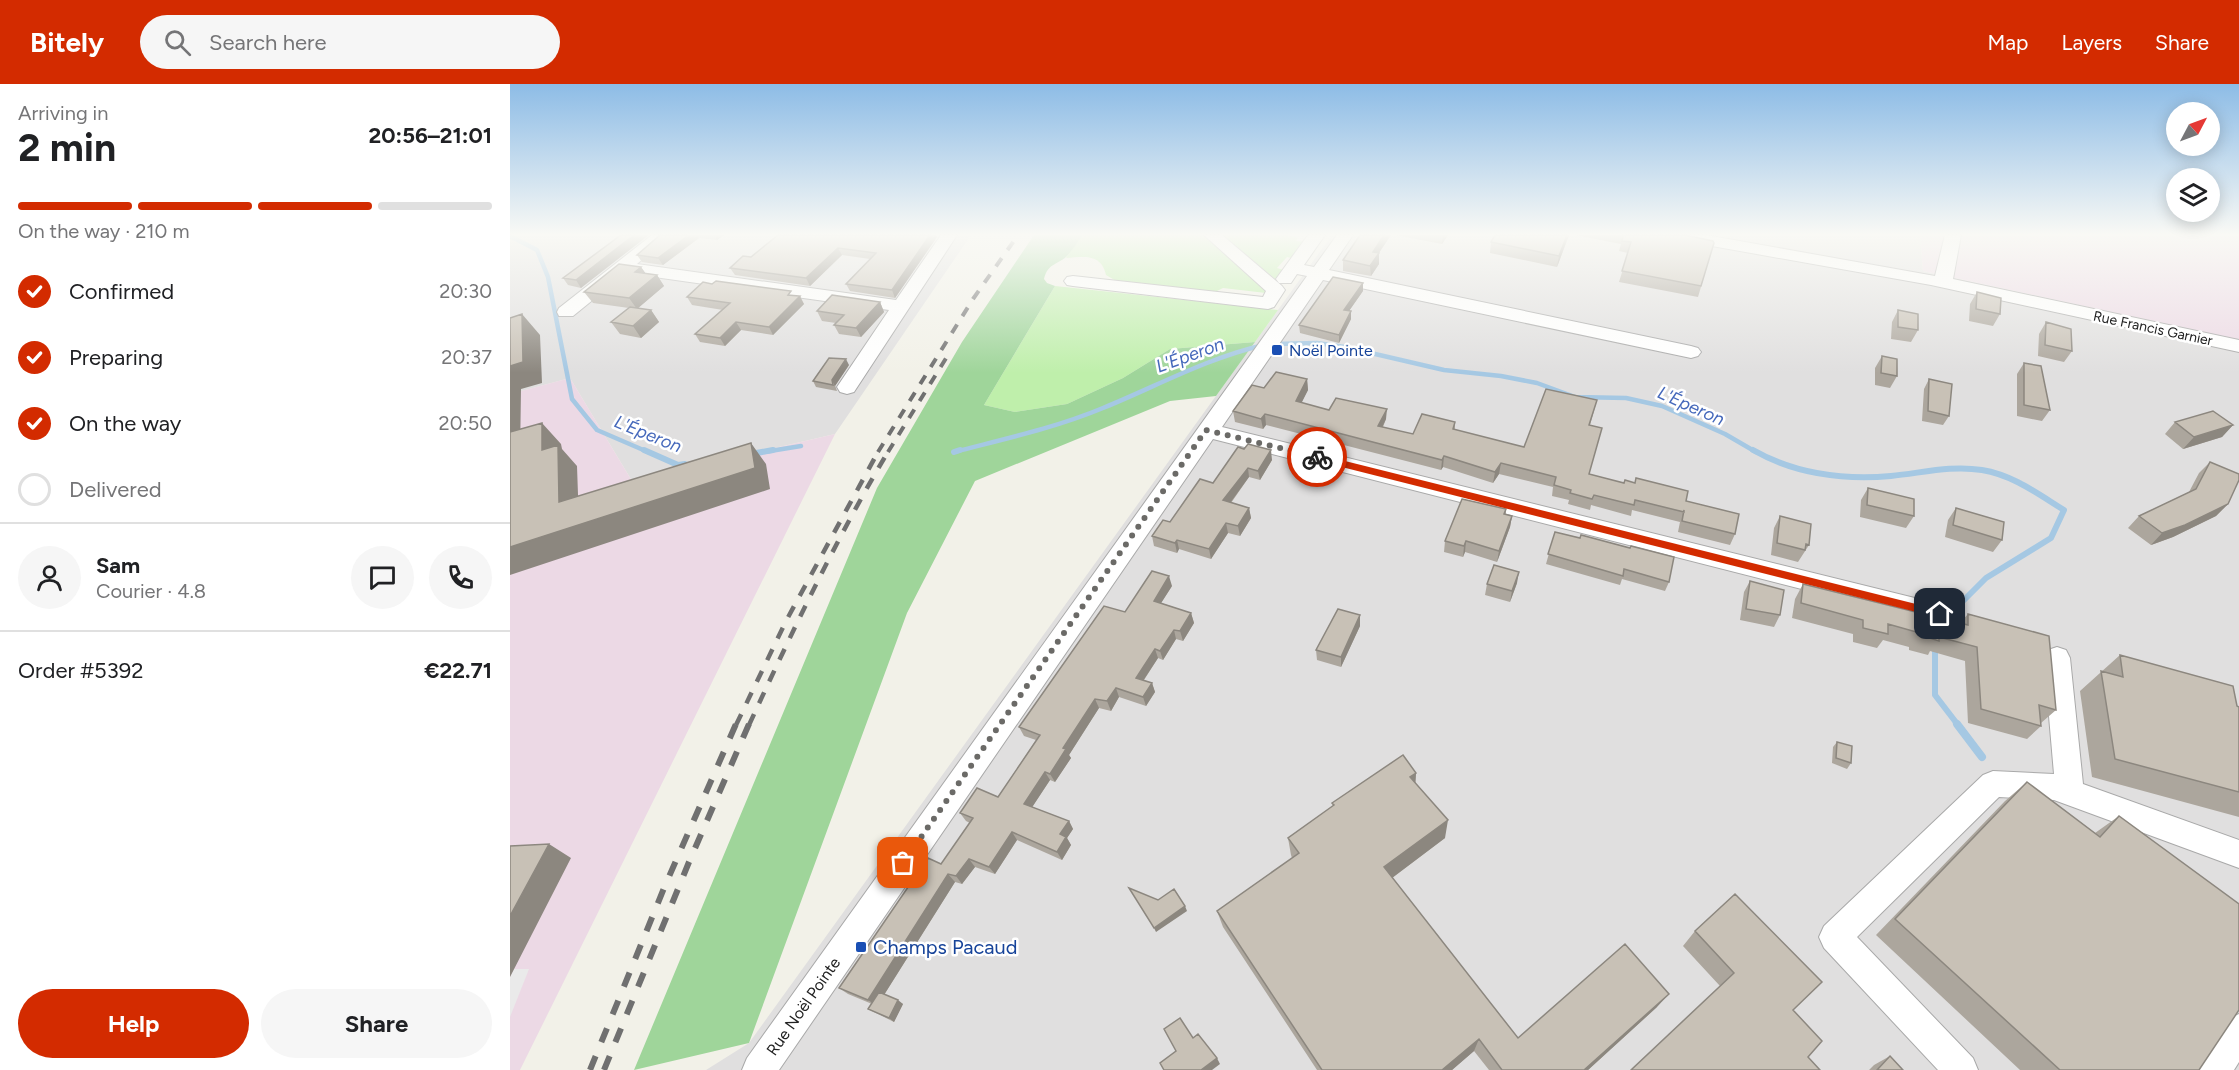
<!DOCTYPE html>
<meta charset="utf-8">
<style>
body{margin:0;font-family:Figtree,sans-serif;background:#f6f6f6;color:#202124;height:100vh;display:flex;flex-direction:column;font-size:22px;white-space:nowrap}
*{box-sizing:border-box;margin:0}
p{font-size:20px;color:#757577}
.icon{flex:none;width:33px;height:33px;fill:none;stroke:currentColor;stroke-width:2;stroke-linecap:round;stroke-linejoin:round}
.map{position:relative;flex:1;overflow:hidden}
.side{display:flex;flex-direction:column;background:#fff;width:510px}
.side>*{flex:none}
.needle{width:39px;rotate:49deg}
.buttons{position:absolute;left:1656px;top:18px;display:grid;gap:12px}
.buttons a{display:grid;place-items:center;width:54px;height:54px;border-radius:50%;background:#fff;box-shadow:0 3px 15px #0003;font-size:30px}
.pin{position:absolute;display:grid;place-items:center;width:51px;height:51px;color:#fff;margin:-26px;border-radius:12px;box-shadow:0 3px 9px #0006}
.courier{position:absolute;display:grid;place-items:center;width:60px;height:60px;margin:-30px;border:4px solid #d32b00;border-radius:50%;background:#fff;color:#222;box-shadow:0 2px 8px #0007}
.summary em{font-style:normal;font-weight:700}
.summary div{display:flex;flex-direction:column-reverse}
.summary{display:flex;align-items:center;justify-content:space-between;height:102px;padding:0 18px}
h1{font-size:39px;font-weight:700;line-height:45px}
.bar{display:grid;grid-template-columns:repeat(4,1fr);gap:9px 6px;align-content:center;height:72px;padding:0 18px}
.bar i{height:8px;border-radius:4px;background:#e0e0e0}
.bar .selected{background:#d32b00}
.bar p{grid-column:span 4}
.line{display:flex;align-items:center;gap:15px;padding:0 18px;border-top:2px solid #e0e0e0}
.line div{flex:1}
.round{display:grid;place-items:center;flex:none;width:63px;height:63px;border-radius:32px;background:#f6f6f6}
ol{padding:0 18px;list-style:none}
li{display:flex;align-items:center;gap:18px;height:66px}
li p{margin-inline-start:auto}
li .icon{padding:6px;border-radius:50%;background:#d32b00;color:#fff;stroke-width:4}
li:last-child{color:#757577}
li i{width:33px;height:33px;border:3px solid #e0e0e0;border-radius:50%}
.primary-button{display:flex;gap:12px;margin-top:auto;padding:12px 18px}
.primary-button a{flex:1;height:69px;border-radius:36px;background:#d32b00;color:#fff;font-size:24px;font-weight:700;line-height:69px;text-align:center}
.primary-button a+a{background:#f6f6f6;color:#202124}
header{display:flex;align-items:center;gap:36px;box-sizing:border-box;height:84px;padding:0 30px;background:#d32b00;color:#fff}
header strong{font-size:28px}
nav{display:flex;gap:33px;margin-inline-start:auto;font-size:21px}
.search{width:420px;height:54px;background:#f6f6f6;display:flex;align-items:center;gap:15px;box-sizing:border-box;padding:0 21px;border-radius:33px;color:#757577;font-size:22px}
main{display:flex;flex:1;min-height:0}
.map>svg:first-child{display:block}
.residential{fill:#e0dfdf}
.industrial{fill:#ecd9e5}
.grass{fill:#bfefab}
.forest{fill:#9fd59a}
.parking{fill:#eaeaea}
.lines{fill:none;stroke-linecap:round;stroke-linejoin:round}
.stream-far2{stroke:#a5c8e3;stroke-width:4.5}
.stream-far1{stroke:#a5c8e3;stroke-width:6}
.stream{stroke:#a5c8e3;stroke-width:8}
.minor-casing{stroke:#a9a9a9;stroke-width:2}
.minor{fill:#fff;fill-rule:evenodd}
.rail-far2{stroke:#707070;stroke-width:4;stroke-dasharray:10 10;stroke-linecap:butt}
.rail-far1{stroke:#707070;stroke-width:4.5;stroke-dasharray:12 12;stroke-linecap:butt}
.rail{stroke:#707070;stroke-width:6;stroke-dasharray:15 15;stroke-linecap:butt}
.wall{fill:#aca69d}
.shaded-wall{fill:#8c877f}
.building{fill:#c8c1b6;stroke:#8c877f;stroke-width:1.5}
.route{fill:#d32b00}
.done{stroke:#6b6a67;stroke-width:6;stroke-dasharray:0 10.8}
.transit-dot{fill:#1a4fb4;stroke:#fff;stroke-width:2}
.labels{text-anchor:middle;stroke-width:5;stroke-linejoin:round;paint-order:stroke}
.far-street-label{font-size:14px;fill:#222;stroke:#fff}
.transit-label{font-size:16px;fill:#164399;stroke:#fff;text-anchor:start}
.street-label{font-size:16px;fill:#222;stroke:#fff}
.water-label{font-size:18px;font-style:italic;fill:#4568bb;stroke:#fff}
.near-transit-label{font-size:20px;fill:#164399;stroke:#fff;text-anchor:start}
</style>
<header>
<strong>Bitely</strong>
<div class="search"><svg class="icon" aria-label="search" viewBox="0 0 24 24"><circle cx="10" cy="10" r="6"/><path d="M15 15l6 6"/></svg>Search here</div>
<nav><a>Map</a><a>Layers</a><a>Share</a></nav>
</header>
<main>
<section class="side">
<div class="summary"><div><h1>2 min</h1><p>Arriving in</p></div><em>20:56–21:01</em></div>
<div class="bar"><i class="selected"></i><i class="selected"></i><i class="selected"></i><i></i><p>On the way · 210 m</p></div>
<ol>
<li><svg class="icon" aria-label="check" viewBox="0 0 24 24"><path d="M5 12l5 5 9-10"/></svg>Confirmed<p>20:30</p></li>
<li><svg class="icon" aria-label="check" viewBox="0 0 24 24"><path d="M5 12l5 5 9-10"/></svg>Preparing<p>20:37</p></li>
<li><svg class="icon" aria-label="check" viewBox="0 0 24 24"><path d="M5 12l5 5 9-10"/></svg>On the way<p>20:50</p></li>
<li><i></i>Delivered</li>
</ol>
<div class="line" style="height:108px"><a class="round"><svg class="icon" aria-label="person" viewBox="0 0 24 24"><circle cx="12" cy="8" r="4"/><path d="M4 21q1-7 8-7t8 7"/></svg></a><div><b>Sam</b><p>Courier · 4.8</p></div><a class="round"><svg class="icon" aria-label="chat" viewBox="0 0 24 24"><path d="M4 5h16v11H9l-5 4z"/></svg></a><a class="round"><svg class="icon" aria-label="phone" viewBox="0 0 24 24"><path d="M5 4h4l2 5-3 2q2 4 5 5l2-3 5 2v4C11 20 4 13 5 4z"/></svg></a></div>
<div class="line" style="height:78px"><div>Order #5392</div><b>€22.71</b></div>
<div class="primary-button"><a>Help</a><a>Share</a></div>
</section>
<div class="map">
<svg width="1729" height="986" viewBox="0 0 1729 986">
<rect width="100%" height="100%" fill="#f2f1e8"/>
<path class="residential" d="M0 151H461L325 350 122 397 60 294 0 310Z
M822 151H1410L1413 187 1729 256V986H196L239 959Z"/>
<path class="industrial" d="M1410 151H1729V256L1413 187Z
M60 294 122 397 325 350 10 986H0V310Z"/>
<path class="grass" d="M572 151H693L755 204 756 209 713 204 705 208 608 198 596 191C591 169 574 173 556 174Z
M712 151H777L788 153 786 157 798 158 786 175 777 173 767 184 777 187 770 199Z
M545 202 768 226 745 258 660 265 613 294 557 320 505 328 474 321Z"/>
<path class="forest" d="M524 151H572C568 158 563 165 558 171 549 181 538 178 534 195L537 199 545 202 474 321 505 328 557 320 613 294 660 265 745 258 706 312 660 317 465 397 397 529 239 959 124 986 367 404 452 258Z"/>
<path class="parking" d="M4 885H19L0 933V893Z"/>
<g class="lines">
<path class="stream-far2" d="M0 152 27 166 38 193 62 315 87 346 138 368
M764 260 807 259 835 263 934 286 991 292 1027 299 1065 313 1116 314 1152 322 1215 350 1246 368
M254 368 291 362
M444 368C494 355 545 344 593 324 647 302 697 274 754 261"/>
<path class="stream-far1" d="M134 366 168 381 175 380
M1243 366C1285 390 1334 396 1381 392 1412 389 1441 381 1472 386 1503 391 1528 410 1554 426L1541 454 1476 494 1436 534
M444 368 450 366
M241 370 263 366
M1425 563V611L1448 641"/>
<path class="stream" d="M1447 640 1472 673"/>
<g class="minor-casing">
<path id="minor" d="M142 151H160L127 180 386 216 431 151H447L344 308 337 310 330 308 327 303 379 226 116 189 63 232H49L47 228 49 224Z
M694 151H712L772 202 775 206 764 223 758 225 563 202 557 201 554 197 557 193 563 192 753 213 756 207Z
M798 151H815L794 181 804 183 827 151H843L819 186 1181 262 1188 264 1191 268 1188 272 1181 274 813 196 712 343 1429 520 1438 523 1441 530 1438 537 1429 540 703 355 269 986H232L237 974 797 192 787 190 781 199H769L766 195Z
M1160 151H1196L1425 192 1435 151H1451L1443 195 1729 256V268L1421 201 1168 156 1162 155Z
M1547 563 1556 566 1560 574 1573 700 1729 756V784L1544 716 1489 713 1347 853 1463 974 1468 986H1428L1314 864 1309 853 1314 842 1473 691 1483 687 1544 690 1534 574 1538 566Z
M1729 930V978L1724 986H1687C1695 966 1709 939 1729 930Z"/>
</g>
<use href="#minor" class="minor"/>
<path class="rail-far2" d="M368 368 463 215 508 151
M378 368 438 271"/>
<path class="rail-far1" d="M226 641 276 537 369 366
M239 641C282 548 326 455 379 366"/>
<path class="rail" d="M80 986 154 804 226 640
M94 986 179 778 239 640"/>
</g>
<path class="wall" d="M111 151 71 204 58 201 53 194Z
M150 151H214L207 156 189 154 153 181 132 178 127 171Z
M881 151 869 169V180L861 192 833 187V176Z
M885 151H938L932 160Z
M1059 151 1047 183 980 169 981 158Z
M1065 151H1175L1204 159 1188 213 1109 198 1118 169 1109 167 1111 160Z
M427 153 385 214 340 207 336 200 360 175 332 171 300 202 225 191 220 184 241 173Z
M131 183 135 189 147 191 154 202 128 224 141 226 149 238 131 254 110 250 101 238 119 224 83 219 74 208Z
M853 207 839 227H841V235L829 259 790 249 789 241Z
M1467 208 1490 230 1483 242 1459 237 1460 220Z
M284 211 294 220 263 251 231 246 215 262 190 258 185 250 213 226 182 221 177 213Z
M370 218 374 228 351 253 329 250 324 241 326 239 312 237 307 227Z
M1388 226 1408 246 1401 258 1381 255 1382 238Z
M1536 238 1562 267 1554 278 1528 272 1529 250Z
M1372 272 1387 292 1380 304 1365 301V284Z
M1514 279 1540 326 1532 337 1507 332V290Z
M339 281 325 302 327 307 306 303 303 297Z
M797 295 798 306 791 319 819 326 876 335 873 343 903 350 945 338V346L1014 363 1087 316 1080 341 1079 390 1176 417 1225 450 1220 461 1168 448 1170 438 1122 426 1121 432 1081 421 1080 426 1058 420 1059 416 1042 412 1043 403 989 390 983 399 933 383 931 386 756 341 753 345 725 338 723 327 754 304Z
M1419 295 1439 332 1433 341 1412 337 1414 305Z
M1665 338 1723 341 1712 353 1673 365 1655 350Z
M728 363 762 376 750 396 739 393 721 419 739 424 741 434 730 452 718 449 701 475 669 465 667 469 644 462 642 452 660 438 703 399Z
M1700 378 1718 420 1706 432 1663 453 1641 461 1618 444 1629 432 1679 408 1689 389Z
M1358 404 1404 432 1396 444 1350 433 1351 416Z
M1446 424 1492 456 1483 468 1435 453 1438 436Z
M996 425V431L1002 432 1000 443 987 478 955 468 953 473 934 468 935 457Z
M1270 432 1299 461 1288 478 1261 471 1264 444Z
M1045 448 1159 498 1155 507 1112 495 1110 501 1036 480Z
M1240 497 1270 531 1264 543 1230 536 1234 508Z
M1007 499 1000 518 975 511 977 500Z
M1293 500 1450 539 1458 530 1546 626 1531 639V642L1517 655 1458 639 1455 577 1420 567 1418 571 1399 566V563L1373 556 1367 564 1343 558V550L1282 534 1285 515Z
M662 502 651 519 681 529 684 539 673 557 666 555 653 576 648 574 634 596 642 599 645 608 636 622 609 613 601 627 589 624 559 671 561 674 545 698 540 696 522 723 559 737 563 745 557 754 561 761 552 776 507 756 485 790 465 783 452 800 445 798 374 911 393 920 384 938 358 925 362 920 338 910 329 904 431 780 460 739 456 737 450 729 488 713 526 656 514 652 509 643 615 528Z
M850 531V542L831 583 807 576 806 566Z
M1610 571 1729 623V733L1582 693 1570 607Z
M1327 658 1341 679 1337 685 1322 679 1323 663Z
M906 689 905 699 935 754 882 794 1008 954 1147 923 1078 986H979L964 967 942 986H807L713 843 707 827 782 774 781 771 778 754 823 722 822 719Z
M1517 698 1585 749 1609 732 1689 986H1510L1366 851 1495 717Z
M1185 847 1283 926 1298 973 1210 902 1173 862Z
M1380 972 1393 986H1359L1364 981Z"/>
<path class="shaded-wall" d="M124 151H139L71 204 66 196Z
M179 151H187L189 154 153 181 148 174Z
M204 151H214L207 156Z
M420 151H426L427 153 385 214 382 206Z
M874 151H881L868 170 869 169V180L861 192 860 182 863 168Z
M933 151H938L932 160Z
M1057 151H1059L1047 183 1049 172Z
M328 164 332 171 300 202 296 194Z
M131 183 139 194 125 188Z
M147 191 154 202 127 225 119 214Z
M853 199V207L834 234V226Z
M290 212 294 220 263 251 259 243Z
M370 218 374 228 351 253 346 244Z
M141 226 149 238 131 254 123 242Z
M841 227V235L829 259V251Z
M12 230 30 251 32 299 11 305 10 372 0 362V282Z
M226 238 231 246 215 262 210 254Z
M336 275 339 281 325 302 327 307 322 296Z
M797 295 798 306 787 328 786 317Z
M877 325 876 335 868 352V342Z
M755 330 756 341 753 345 751 335Z
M32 339 51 360 52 365 67 382 69 439 49 418 32 366Z
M1723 341 1712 353 1673 365 1684 353Z
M241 359 256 380 260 405 0 491V463Z
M761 366 762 376 750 396 748 387Z
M934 372 933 383 931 386 932 376Z
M991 379 989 390 983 399 985 388Z
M738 384 739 393 715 426 713 416Z
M1718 420 1706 432 1663 453 1641 461 1652 449Z
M739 424 741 434 730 452 728 442Z
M1002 432 1000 443 987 478 989 467Z
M716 439 718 449 701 475 699 465Z
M667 456 669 465 667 469 665 459Z
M956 457 955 468 953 473 954 462Z
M1009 488 1007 499 1000 518 1002 507Z
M659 492 662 502 646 527 644 517Z
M681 529 684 539 673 557 670 547Z
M850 531V542L831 583V573Z
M664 546 666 555 653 576 650 567Z
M645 565 648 574 629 603 626 594Z
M642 599 645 608 636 622 633 613Z
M606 604 609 613 601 627 597 617Z
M585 615 589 624 559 671 561 674 545 698 540 690 553 664Z
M535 688 540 696 519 728 514 720Z
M906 689 905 707 900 693Z
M938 736 935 754 874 800V783Z
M559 737 563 745 557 754 561 761 552 776 547 768 550 750Z
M502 748 507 756 485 790 479 783Z
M39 760 61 774 0 893V832Z
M459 775 465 783 452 800 446 792Z
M438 790 445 798 367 922 358 916Z
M675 822 677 827 646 848 644 844Z
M1159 910 1147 923 1078 986H1074Z
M388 916 393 920 384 938 379 934Z
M969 955 964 967 942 986H932Z
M707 974 710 980 702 986H691Z"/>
<path class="building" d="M111 151H124L66 196 53 194Z
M150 151H179L148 174 127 171Z
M268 151H420L382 206 336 200 366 169 328 164 296 194 220 184 233 172 241 173Z
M850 151H874L863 168 869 169 860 182 833 176Z
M985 151H1057L1049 172 981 158Z
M1113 151H1175L1203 157 1204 159 1191 202 1112 187 1121 158 1112 157Z
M109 180 131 183 125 188 147 191 119 214 74 208Z
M823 193 853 199 834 226 841 227 829 251 789 241Z
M206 197 281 207 278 211 290 212 259 243 226 238 210 254 185 250 220 219 177 213 193 198 202 200Z
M1467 208 1491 214 1490 230 1466 225Z
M322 211 370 218 346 244 324 241 334 231 307 227Z
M120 223 141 226 123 242 101 238Z
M1388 226 1408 230V246L1388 243Z
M12 230 13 278 0 282V234Z
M1536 238 1561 245 1562 267 1535 261Z
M1372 272 1387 275V292L1371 289Z
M319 274 336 275 322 296 323 301 303 297Z
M1514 279 1531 282 1540 326 1514 321Z
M766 288 797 295 786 317 819 326 826 314 877 325 868 342 903 350 912 330 945 338 943 345 1014 363 1036 305 1087 316 1079 341 1092 344 1079 390 1114 399 1115 396 1125 399 1126 394 1178 407 1176 417 1229 430 1225 450 1172 437 1174 426V428L1125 416 1124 421 1084 411 1082 415 1060 409 1061 406 1044 401 1046 393 991 379 985 388 934 372 932 376 755 330 751 335 723 327 742 301 754 304Z
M1419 295 1442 300 1439 332 1418 327Z
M1703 327 1723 341 1684 353 1665 338Z
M32 339V366L48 361 49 418 241 359 245 384 0 463V348Z
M738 360 761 366 748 387 738 384 713 416 739 424 728 442 716 439 699 465 667 456 665 459 642 452 653 436 660 438 690 395 703 399 728 363 734 365Z
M1700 378 1729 390V396L1718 420 1675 441 1652 449 1629 432 1686 405Z
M1358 404 1404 415V432L1357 421Z
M952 415 996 425 994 430 1002 432 989 467 956 457 954 462 935 457Z
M1446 424 1494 438 1492 456 1443 441Z
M1270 432 1301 440 1299 461 1296 460 1295 466 1267 459Z
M1045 448 1070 454 1071 451 1120 464 1121 462 1164 473 1159 498 1114 485 1113 492 1038 470Z
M984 481 1009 488 1002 507 977 500Z
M642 487 659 492 644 517 681 529 670 547 664 546 650 567 645 565 626 594 642 599 633 613 606 604 597 617 585 615 553 664 556 665 540 690 535 688 514 720 559 737 550 750 556 753 547 768 502 748 479 783 459 775 446 792 438 790 358 916 329 904 418 774 431 780 463 734 450 729 467 704 488 713 530 651 509 643 594 522 615 528Z
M1240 497 1274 506 1270 531 1236 525Z
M1293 500 1458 541V530L1539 552 1546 626 1529 621 1531 642 1471 625 1467 563 1429 553V557L1410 551V549L1378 540V550L1353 544V536L1291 519Z
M828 525 850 531 831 573 806 566Z
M1610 571 1723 602 1727 622 1729 623V708L1605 675 1591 587 1613 593Z
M1327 658 1342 662 1341 679 1326 674Z
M893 671 906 689 900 693 938 736 874 783 1008 954 1115 860 1159 910 1074 986H992L969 955 932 986H812L707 827 789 769 778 754 824 721 822 719Z
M1517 698 1590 753 1609 732 1729 820V926L1689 986H1550L1385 835Z
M39 760 0 832V762Z
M619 804 648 816 664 805 675 822 644 844Z
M1225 810 1312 898 1283 926 1312 957 1298 973 1310 986H1121L1224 889 1185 847Z
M369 908 388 916 379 934 358 925Z
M670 934 683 954 688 950 707 974 691 986H654L650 979 666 967 654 945Z
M1380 972 1393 986H1367Z"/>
<linearGradient id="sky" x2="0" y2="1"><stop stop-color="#8dbce6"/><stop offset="0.52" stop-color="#f9f9f5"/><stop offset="1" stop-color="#f9f9f5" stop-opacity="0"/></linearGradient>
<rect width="1729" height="289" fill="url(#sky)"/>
<path class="route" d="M807 370 1430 526 1435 530 1430 534 804 376V371Z"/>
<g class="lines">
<path class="done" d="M393 779 696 346 807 373"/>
</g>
<g class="transit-dot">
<rect x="761" y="260" width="12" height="12" rx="3"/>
<rect x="345" y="857" width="12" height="12" rx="3"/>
</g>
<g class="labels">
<g class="far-street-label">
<text transform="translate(1643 244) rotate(12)" y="5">Rue Francis Garnier</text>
</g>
<g class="transit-label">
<text x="779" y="272">Noël Pointe</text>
</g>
<g class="street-label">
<text transform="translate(293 922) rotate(-55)" y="6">Rue Noël Pointe</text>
</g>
<g class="water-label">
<text transform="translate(680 271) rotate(-20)" y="6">L'Éperon</text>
<text transform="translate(1181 322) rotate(24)" y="6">L'Éperon</text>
<text transform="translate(138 350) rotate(22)" y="6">L'Éperon</text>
</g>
<g class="near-transit-label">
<text x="363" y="870">Champs Pacaud</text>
</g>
</g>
</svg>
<div class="buttons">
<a><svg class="needle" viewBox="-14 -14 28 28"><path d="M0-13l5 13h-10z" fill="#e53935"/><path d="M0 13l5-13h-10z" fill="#757577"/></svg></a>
<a><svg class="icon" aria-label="layers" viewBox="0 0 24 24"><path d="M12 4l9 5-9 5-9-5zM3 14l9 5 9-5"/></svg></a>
</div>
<div class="pin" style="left:393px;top:779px;background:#ea580c"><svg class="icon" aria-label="bag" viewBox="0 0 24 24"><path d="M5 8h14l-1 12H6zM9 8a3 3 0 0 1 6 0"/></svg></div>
<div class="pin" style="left:1430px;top:530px;background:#1f2937"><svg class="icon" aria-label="home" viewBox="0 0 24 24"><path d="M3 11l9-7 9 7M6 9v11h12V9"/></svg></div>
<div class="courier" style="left:807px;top:373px"><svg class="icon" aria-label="bike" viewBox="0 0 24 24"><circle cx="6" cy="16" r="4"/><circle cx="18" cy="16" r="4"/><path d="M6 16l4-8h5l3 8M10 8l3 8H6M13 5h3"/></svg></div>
</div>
</main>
